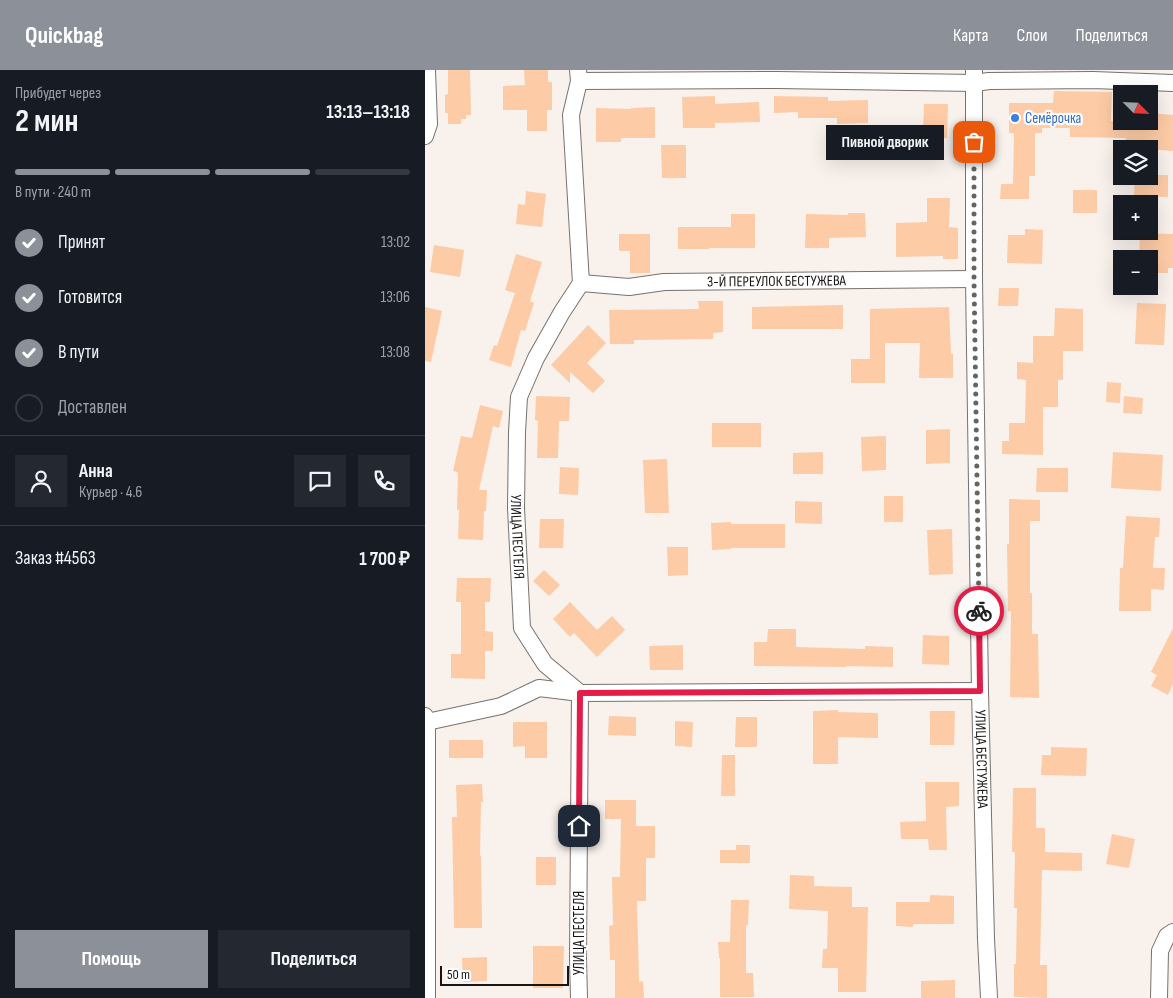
<!DOCTYPE html>
<html lang="ru">
<meta charset="utf-8">
<style>
body{margin:0;font-family:"Sofia Sans Condensed",sans-serif;background:#242831;color:#f1f3f6;height:100vh;display:flex;flex-direction:column;font-size:19px;white-space:nowrap}
*{box-sizing:border-box;margin:0}
p{font-size:16px;color:#9ea1a6}
.icon{flex:none;width:28px;height:28px;fill:none;stroke:currentColor;stroke-width:2;stroke-linecap:round;stroke-linejoin:round}
.map{position:relative;flex:1;overflow:hidden}
.sheet{display:flex;flex-direction:column;background:#171b24;width:425px}
.sheet>*{flex:none}
.needle{width:32px;rotate:114deg}
.fabs{position:absolute;left:688px;top:15px;display:grid;gap:10px}
.fabs a{display:grid;place-items:center;width:45px;height:45px;border-radius:0px;background:#171b24;box-shadow:0 5px 20px #0002;font-size:25px}
.scale{position:absolute;left:15px;bottom:12px;width:129px;box-sizing:border-box;padding-left:5px;border:2px solid #181614;border-top:0;font-size:14px;line-height:18px;white-space:nowrap;color:#181614;-webkit-text-stroke:4px #fff;paint-order:stroke}
.pin{position:absolute;display:grid;place-items:center;width:42px;height:42px;color:#fff;margin:-21px;border-radius:10px;box-shadow:0 2px 8px #0006}
.courier{position:absolute;display:grid;place-items:center;width:50px;height:50px;margin:-25px;border:4px solid #e11d48;border-radius:50%;background:#fff;color:#222;box-shadow:0 1px 6px #0007}
.bubble{position:absolute;height:35px;border-radius:0px;background:#171b24;box-shadow:0 5px 20px #0002;font-size:16px;font-weight:700;line-height:35px;text-align:center}
.headline em{font-style:normal;font-weight:700}
.headline div{display:flex;flex-direction:column-reverse}
.headline{display:flex;align-items:center;justify-content:space-between;height:85px;padding:0 15px}
h1{font-size:32px;font-weight:700;line-height:38px}
.bar{display:grid;grid-template-columns:repeat(4,1fr);gap:8px 5px;align-content:center;height:60px;padding:0 15px}
.bar i{height:6px;border-radius:4px;background:#363941}
.bar .active{background:#8c9099}
.bar p{grid-column:span 4}
.line{display:flex;align-items:center;gap:12px;padding:0 15px;border-top:1px solid #363941}
.line div{flex:1}
.round{display:grid;place-items:center;flex:none;width:52px;height:52px;border-radius:0px;background:#242831}
ol{padding:0 15px;list-style:none}
li{display:flex;align-items:center;gap:15px;height:55px}
li p{margin-inline-start:auto}
li .icon{padding:5px;border-radius:50%;background:#8c9099;color:#fff;stroke-width:4}
li:last-child{color:#9ea1a6}
li i{width:28px;height:28px;border:2px solid #363941;border-radius:50%}
.button{display:flex;gap:10px;margin-top:auto;padding:10px 15px}
.button a{flex:1;height:58px;border-radius:0px;background:#8c9099;color:#fff;font-size:20px;font-weight:700;line-height:58px;text-align:center}
.button a+a{background:#242831;color:#f1f3f6}
header{display:flex;align-items:center;gap:30px;box-sizing:border-box;height:70px;padding:0 25px;background:#8c9099;color:#fff}
header strong{font-size:24px}
nav{display:flex;gap:28px;margin-inline-start:auto;font-size:18px}
main{display:flex;flex:1;min-height:0}
.map>svg:first-child{display:block}
.building{fill:#fdcba6}
.lines{fill:none;stroke-linecap:round;stroke-linejoin:round}
.minor-casing{stroke:#78726e;stroke-width:18}
.minor{stroke:#fff;stroke-width:16}
.done{stroke:#666360;stroke-width:5;stroke-dasharray:0 9}
.route{stroke:#e11d48;stroke-width:6}
.shop-dot{fill:#3f7fe0;stroke:#fff;stroke-width:2}
.labels{text-anchor:middle;stroke-width:4.5;stroke-linejoin:round;paint-order:stroke}
.shop-label{font-size:15px;fill:#366cbe;stroke:#fff;text-anchor:start}
.street-label{font-size:15px;fill:#181614;stroke:#fff}
</style>
<header>
<strong>Quickbag</strong>
<nav><a>Карта</a><a>Слои</a><a>Поделиться</a></nav>
</header>
<main>
<section class="sheet">
<div class="headline"><div><h1>2 мин</h1><p>Прибудет через</p></div><em>13:13–13:18</em></div>
<div class="bar"><i class="active"></i><i class="active"></i><i class="active"></i><i></i><p>В пути · 240 m</p></div>
<ol>
<li><svg class="icon" aria-label="check" viewBox="0 0 24 24"><path d="M5 12l5 5 9-10"/></svg>Принят<p>13:02</p></li>
<li><svg class="icon" aria-label="check" viewBox="0 0 24 24"><path d="M5 12l5 5 9-10"/></svg>Готовится<p>13:06</p></li>
<li><svg class="icon" aria-label="check" viewBox="0 0 24 24"><path d="M5 12l5 5 9-10"/></svg>В пути<p>13:08</p></li>
<li><i></i>Доставлен</li>
</ol>
<div class="line" style="height:90px"><a class="round"><svg class="icon" aria-label="person" viewBox="0 0 24 24"><circle cx="12" cy="8" r="4"/><path d="M4 21q1-7 8-7t8 7"/></svg></a><div><b>Анна</b><p>Курьер · 4.6</p></div><a class="round"><svg class="icon" aria-label="chat" viewBox="0 0 24 24"><path d="M4 5h16v11H9l-5 4z"/></svg></a><a class="round"><svg class="icon" aria-label="phone" viewBox="0 0 24 24"><path d="M5 4h4l2 5-3 2q2 4 5 5l2-3 5 2v4C11 20 4 13 5 4z"/></svg></a></div>
<div class="line" style="height:65px"><div>Заказ #4563</div><b>1 700 ₽</b></div>
<div class="button"><a>Помощь</a><a>Поделиться</a></div>
</section>
<div class="map">
<svg width="748" height="928" viewBox="0 0 748 928">
<rect width="100%" height="100%" fill="#f8f1ec"/>
<path class="building" d="M23 0H45L46 45H41V49H36V54H23V43H20V25L23 24Z
M99 0H123V12H127V40H122V61H102V40H78V16L100 15Z
M629 21 687 22 686 51H724V43L748 45V81L700 77 701 68 645 67V58H617V63H610V106H604V129H575L576 114H588L589 63H584V33H628Z
M290 26V34L334 32 335 52 290 53V58H258L257 27Z
M349 26 403 27V31L443 30V53L412 54V48H373V42L349 43Z
M499 34H523L522 68H498Z
M230 37V68H196V72H171V38L206 39V38Z
M236 75H261V108H237Z
M724 105H743V127L709 126 710 106H724Z
M648 120H672V143H648Z
M101 121 121 124 117 157 91 154 93 134 100 135Z
M502 128H525L524 157 533 158V189H518V186L471 187V153L502 152Z
M423 143H440L441 167 404 168V178H380L381 144 423 145Z
M306 144H330V178H284V179H253V157H306Z
M600 159 618 160 617 194 582 193 583 165H600Z
M715 163 748 164V198H743V203H724V189H714Z
M194 164H225V203H205V181H194Z
M9 175 39 180 35 207 5 202Z
M91 184 117 192 105 231 109 233 100 261 96 260 86 297 64 290 69 275 72 276 90 223 80 220Z
M574 218H594L593 236H573Z
M273 231H298V262L288 263V269L209 270V274H185L184 240 274 239Z
M712 233 741 234 739 275 710 274Z
M418 235V259H327V237Z
M0 237 17 241 6 292 0 291Z
M524 237 526 284H528V308H494L495 273H460V313H426V289H445V239Z
M630 238 658 239V281H638V310H633V337H618V385L577 384V371H584V353H600L601 310 592 309V292L608 293V266H629Z
M163 255 181 273 162 293 180 311 168 323 145 302V313L126 295Z
M682 312 696 313 695 333 681 332Z
M111 326 145 327 144 351H134L133 388H112L113 351 110 350Z
M699 326 718 328 717 344 698 343Z
M55 335 78 341 74 358 68 356 54 420H62L61 441H59L58 470 33 469 34 440H32L33 402 28 401 36 366 47 368Z
M287 353H336V377H287Z
M525 359V393L501 394V360Z
M461 366V400L437 401 436 367Z
M398 382V404H368V383Z
M688 382 738 385 736 421 686 418Z
M242 389 244 443H220L218 390Z
M135 397 154 398 153 425 134 424Z
M612 398H643V422H611Z
M459 426H478V452H459Z
M584 429 615 430V451H605V523H607V564H613L614 628 585 627 586 541H583L582 474H584Z
M370 431 397 432V454L370 453Z
M701 446 735 448 734 467H730L728 498H740L739 520 726 519V541H694L695 498H698Z
M115 449H139L138 478H114Z
M306 452V454H360V478H306V479L287 480 286 453Z
M527 459 528 504 504 505 502 460Z
M242 477H263V505L243 506Z
M119 500 135 515 124 526 108 511Z
M32 508H66L65 532H60V561L68 562V581H60V609L26 608V584H36V532H31Z
M145 532 172 560 187 546 200 560 172 587 149 563 145 567 128 549Z
M748 558V614L743 625 726 616 732 605 726 602Z
M343 559H371V577L440 579V576L468 577V597L421 596V597L329 596V572H342Z
M498 565 524 566V595L497 594Z
M258 575V600H225L224 576Z
M413 640V642L453 643V668L413 667V694H388V641Z
M505 641H530L529 675H505Z
M184 646 211 647V666L183 665Z
M311 647H332V677H310Z
M250 651 268 652 267 677 250 676Z
M88 652H122V688H100V676L88 677Z
M24 670H58V688H24Z
M626 677 662 678 661 706 616 705 617 685H626Z
M297 685H310V726H296Z
M500 712H534V736L521 737 522 780H504L503 769H476L475 752 501 751Z
M57 714 58 732H56L55 786H56L57 858H29L27 747H32L31 715Z
M588 718H611V758H620V782L657 783V801L617 800 615 895H622V928L589 927V894H591L592 838H589L590 782H587Z
M180 730H211V756H230V788H221V831H212L214 912 218 911 219 928H190V890H185L184 856 188 855 187 807H195L196 749H180Z
M687 764 710 769 704 798 681 794Z
M311 775H325V793H295V780H311Z
M111 787H131V815H111Z
M365 805 389 806V816L427 817V837H443L441 922H413V898H397L398 879H402L403 841 364 839Z
M505 825 529 826V854H488V857L471 856V832H505Z
M306 830H324L323 855H321V903H328L329 927H295V888H294L293 872H305Z
M108 876H139L138 918H108Z
M62 887V911L38 912 37 888Z
M530 910V928H496V911Z"/>
<g class="lines">
<g class="minor-casing">
<g id="minor">
<path id="s1" d="M153 0 154 11 146 45 156 213 137 242 111 288 94 327 92 362 91 438 97 558 120 594 155 623 153 889 154 928"/>
<path id="s2" d="M549 0V209L555 621 561 869 564 928"/>
<path d="M154 11 352 10 550 13 564 11 668 10 748 13"/>
<path d="M0 66 4 54 2 0"/>
<path id="s3" d="M156 213 204 217 239 212 549 209"/>
<path d="M0 646 2 652 76 636 114 618 155 623 555 621"/>
<path d="M2 652V928"/>
<path d="M734 928 735 881 742 866 748 862"/>
</g>
</g>
<use href="#minor" class="minor"/>
</g>
<g class="lines">
<path class="done" d="M549 72V209L554 541"/>
<path class="route" d="M154 756 155 623 555 621 554 541"/>
</g>
<circle class="shop-dot" cx="590" cy="48" r="5"/>
<g class="labels">
<g class="shop-label">
<text x="600" y="53">Семёрочка</text>
</g>
<g class="street-label">
<text dy="5" stroke="none"><textPath href="#s3" startOffset="196">3-Й ПЕРЕУЛОК БЕСТУЖЕВА</textPath></text>
<text dy="5" stroke="none"><textPath href="#s1" startOffset="484">УЛИЦА ПЕСТЕЛЯ</textPath></text>
<text dy="5" stroke="none"><textPath href="#s2" startOffset="689">УЛИЦА БЕСТУЖЕВА</textPath></text>
<text transform="translate(154 863) rotate(-90)" y="5">УЛИЦА ПЕСТЕЛЯ</text>
</g>
</g>
</svg>
<div class="fabs">
<a><svg class="needle" viewBox="-14 -14 28 28"><path d="M0-13l5 13h-10z" fill="#e53935"/><path d="M0 13l5-13h-10z" fill="#9ea1a6"/></svg></a>
<a><svg class="icon" aria-label="layers" viewBox="0 0 24 24"><path d="M12 4l9 5-9 5-9-5zM3 14l9 5 9-5"/></svg></a>
<a>+</a>
<a>−</a>
</div>
<div class="scale">50 m</div>
<div class="pin" style="left:549px;top:72px;background:#ea580c"><svg class="icon" aria-label="bag" viewBox="0 0 24 24"><path d="M5 8h14l-1 12H6zM9 8a3 3 0 0 1 6 0"/></svg></div>
<div class="pin" style="left:154px;top:756px;background:#1f2937"><svg class="icon" aria-label="home" viewBox="0 0 24 24"><path d="M3 11l9-7 9 7M6 9v11h12V9"/></svg></div>
<div class="courier" style="left:554px;top:541px"><svg class="icon" aria-label="bike" viewBox="0 0 24 24"><circle cx="6" cy="16" r="4"/><circle cx="18" cy="16" r="4"/><path d="M6 16l4-8h5l3 8M10 8l3 8H6M13 5h3"/></svg></div>
<div class="bubble" style="left:401px;top:55px;width:118px">Пивной дворик</div>
</div>
</main>
